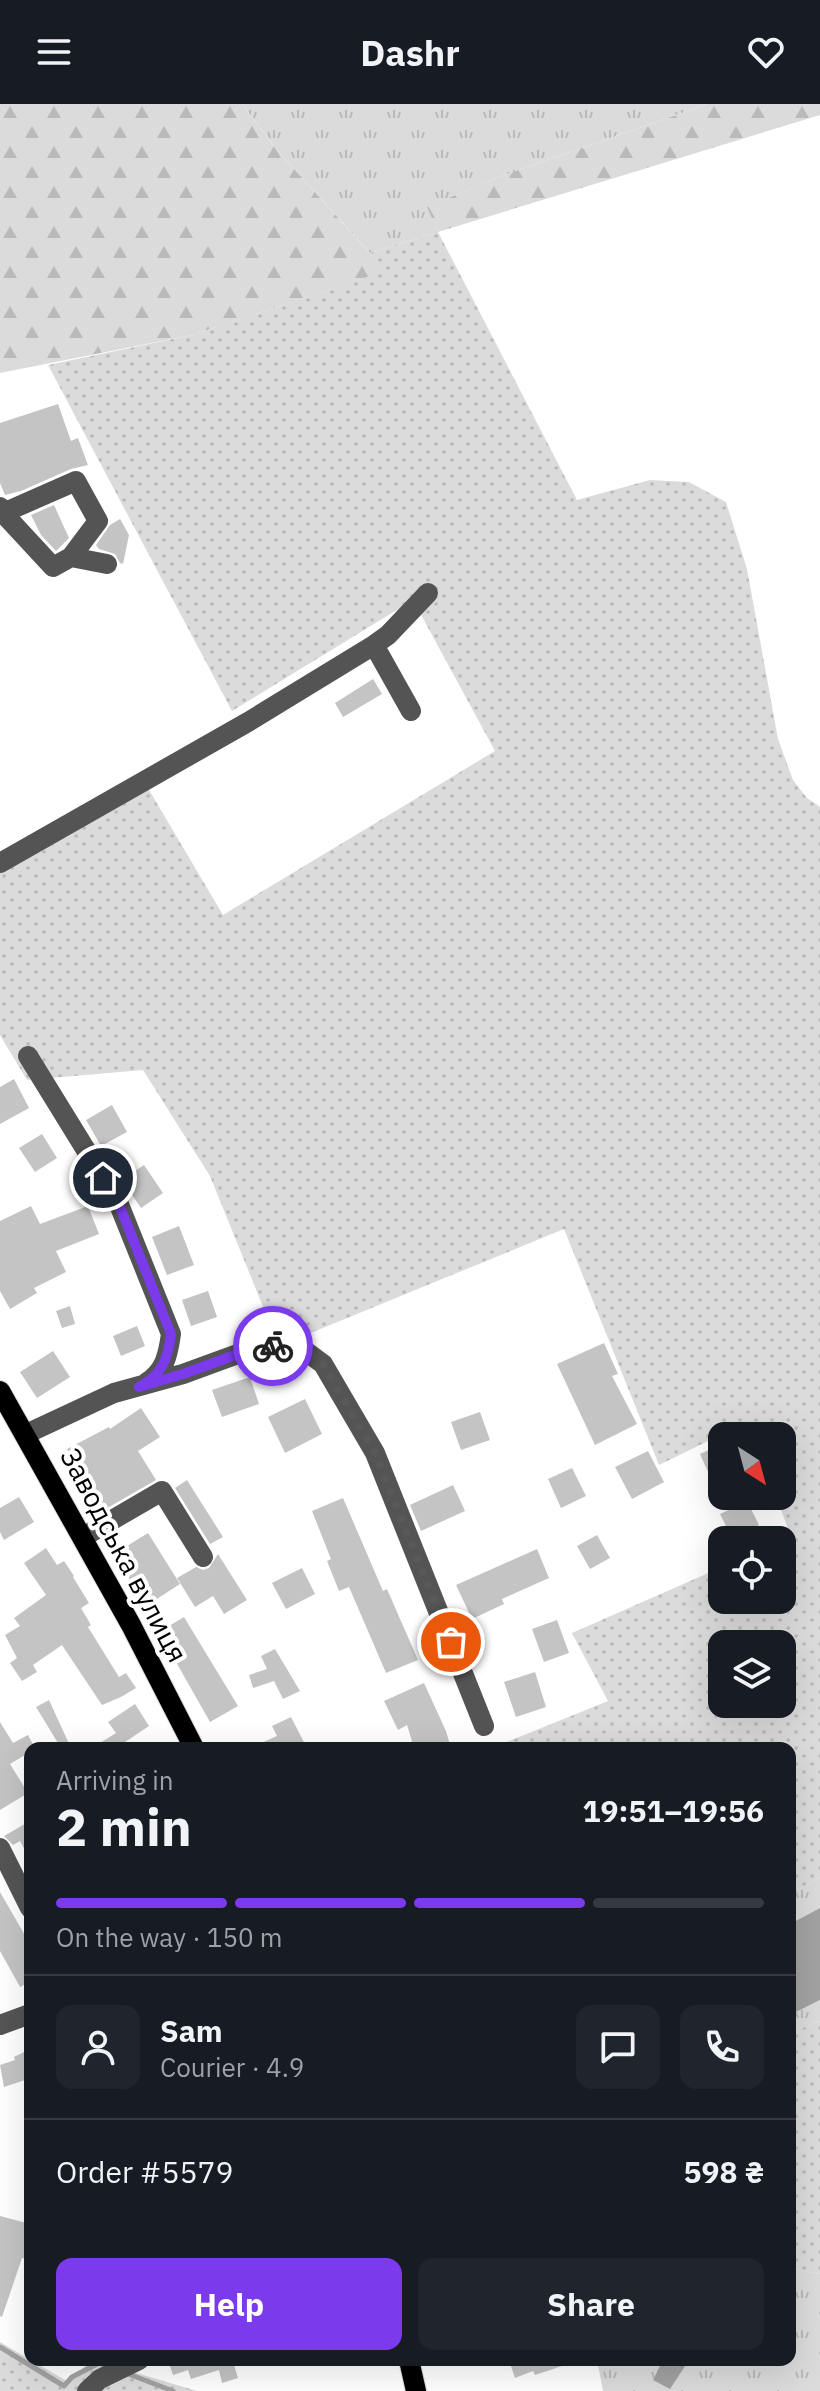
<!DOCTYPE html>
<meta charset="utf-8">
<style>
body{margin:0;font-family:"IBM Plex Sans",sans-serif;background:#20242c;color:#f1f3f6;height:100vh;display:flex;flex-direction:column;font-size:30px;white-space:nowrap}
*{box-sizing:border-box;margin:0}
p{font-size:26px;color:#9ea1a6}
.icon{flex:none;width:44px;height:44px;fill:none;stroke:currentColor;stroke-width:2;stroke-linecap:round;stroke-linejoin:round}
.map{position:relative;flex:1;overflow:hidden}
.sheet{position:absolute;left:24px;top:1638px;width:772px;height:624px;display:flex;flex-direction:column;background:#171b24;border-radius:16px;box-shadow:0 8px 32px #0002}
.sheet>*{flex:none}
.needle{width:52px;rotate:144deg}
.controls{position:absolute;left:708px;top:1318px;display:grid;gap:16px}
.controls a{display:grid;place-items:center;width:88px;height:88px;border-radius:16px;background:#171b24;box-shadow:0 8px 32px #0002;font-size:40px}
.pin{position:absolute;display:grid;place-items:center;width:68px;height:68px;color:#fff;margin:-34px;border:4px solid #fff;border-radius:50%;box-shadow:0 2px 8px #0007}
.courier{position:absolute;display:grid;place-items:center;width:80px;height:80px;margin:-40px;border:6px solid #7c3aed;border-radius:50%;background:#fff;color:#222;box-shadow:0 2px 10px #0007}
.summary em{font-style:normal;font-weight:700}
.summary div{display:flex;flex-direction:column-reverse}
.summary{display:flex;align-items:center;justify-content:space-between;height:136px;padding:0 32px}
h1{font-size:52px;font-weight:700;line-height:60px}
.bar{display:grid;grid-template-columns:repeat(4,1fr);gap:12px 8px;align-content:center;height:96px;padding:0 32px}
.bar i{height:10px;border-radius:6px;background:#363941}
.bar .active{background:#7c3aed}
.bar p{grid-column:span 4}
.line{display:flex;align-items:center;gap:20px;padding:0 32px;border-top:2px solid #363941}
.line div{flex:1}
.round{display:grid;place-items:center;flex:none;width:84px;height:84px;border-radius:16px;background:#20242c}
.action{display:flex;gap:16px;margin-top:auto;padding:16px 32px}
.action a{flex:1;height:92px;border-radius:16px;background:#7c3aed;color:#fff;font-size:32px;font-weight:700;line-height:92px;text-align:center}
.action a+a{background:#20242c;color:#f1f3f6}
header{display:flex;justify-content:space-between;align-items:center;height:104px;padding:0 32px;background:#171b24;font-size:36px;font-weight:700}
.map>svg:first-child{display:block}
.grass{fill:url(#grass-tufts)}
.forest{fill:url(#forest-firs)}
.park{fill:url(#park-dots);fill-rule:evenodd}
.water{fill:#a2a2a2}
.lines{fill:none;stroke-linecap:round;stroke-linejoin:round}
.stream{stroke:#a2a2a2;stroke-width:5}
.building{fill:#c4c4c4}
.major-casing{stroke:#dbdbdb;stroke-width:22}
.minor{stroke:#545454;stroke-width:20}
.major{stroke:#000;stroke-width:20}
.done{stroke:#595959;stroke-width:8;stroke-dasharray:0 14.4}
.route{stroke:#7c3aed;stroke-width:10}
.labels{text-anchor:middle;stroke-width:8;stroke-linejoin:round;paint-order:stroke}
.street-label{font-size:28px;fill:#000;stroke:#fff}
</style>
<header><svg class="icon" aria-label="menu" viewBox="0 0 24 24"><path d="M4 6h16M4 12h16M4 18h16"/></svg>Dashr<svg class="icon" aria-label="heart" viewBox="0 0 24 24"><path d="M12 20l-8-8c-3-5 5-10 8-4 3-6 11-1 8 4z"/></svg></header>
<div class="map">
<svg width="820" height="2287" viewBox="0 0 820 2287">
<defs>
<pattern id="grass-tufts" width="24" height="20" patternUnits="userSpaceOnUse" patternTransform="scale(2)"><rect width="24" height="20" fill="#dbdbdb"/><path d="M3 7l-1-3M5 7V3M7 7l1-3M15 17l-1-3M17 17v-4M19 17l1-3" fill="none" stroke="#bababa"/></pattern>
<pattern id="forest-firs" width="22" height="20" patternUnits="userSpaceOnUse" patternTransform="scale(2)"><rect width="22" height="20" fill="#dbdbdb"/><path d="M5 1l3.5 6h-7zM16 11l3.5 6h-7z" fill="#bababa"/></pattern>
<pattern id="park-dots" width="8" height="8" patternUnits="userSpaceOnUse" patternTransform="scale(2)"><rect width="8" height="8" fill="#dbdbdb"/><path d="M2 2h.1M6 6h.1" fill="none" stroke="#bababa" stroke-width="1.8" stroke-linecap="round"/></pattern>
</defs>
<rect width="100%" height="100%" fill="#fff"/>
<path class="grass" d="M242 0H708L499 73 428 103 438 128 370 149 277 46Z
M820 1773V1804L790 1820V1791Z
M820 1896V1917L790 1929V1911Z
M790 2164 820 2170V2287H603L597 2256H790Z"/>
<path class="forest" d="M0 0H242L277 46 386 167 192 231 0 269Z
M708 0H820V11L438 128 427 103 499 73Z"/>
<path class="park" d="M438 128 577 396 650 376 689 378 726 398 747 465 778 635 793 676 807 694 820 703V1773L790 1791V1644H492L608 1597 572 1529 722 1463V1496H782V1437L791 1433 776 1392H782V1332H753L747 1318 659 1361 564 1125 279 1242 210 1072 143 966 27 976 0 931V755L139 669 223 811 495 647 413 496 232 607 48 261 192 231 385 167 370 149ZM722 1540H782V1600H722Z
M820 1917V2170L790 2164V1929Z
M0 2238 67 2277 93 2256 197 2287H0Z"/>
<path class="water" d="M820 1804V1896L790 1911V1820Z
M663 2256H689L670 2285 653 2276Z"/>
<g class="lines">
<path class="stream" d="M0 2243 64 2282 72 2273 99 2259 109 2262
M126 2269 173 2287"/>
</g>
<path class="building" d="M58 300 71 337 78 334 88 361 71 365 21 387 5 391 0 379V319Z
M54 401 69 434 56 447 41 431 31 411Z
M120 415 129 431 123 460 120 459 115 450 99 445 96 441 110 421Z
M373 575 382 590 343 613 335 599Z
M14 975 29 1004 0 1020V983Z
M112 1001 127 1028 101 1042 86 1016Z
M42 1030 57 1054 35 1068 19 1044Z
M144 1061 163 1089 141 1104 122 1076Z
M31 1102 40 1120 88 1102 99 1130 56 1147 66 1168 34 1184 37 1189 10 1205 0 1187V1117Z
M179 1122 194 1161 167 1171 152 1133Z
M208 1187 217 1213 191 1222 182 1196Z
M70 1202 75 1220 62 1224 56 1207Z
M137 1222 145 1242 121 1252 113 1232Z
M604 1239 618 1270 612 1272 637 1320 595 1341 557 1260Z
M53 1247 70 1273 37 1294 20 1268Z
M250 1273 259 1300 222 1313 212 1286Z
M305 1295 322 1330 285 1349 268 1313Z
M141 1304 160 1333 138 1347 156 1376 97 1410 67 1345 109 1323 110 1325Z
M480 1308 490 1336 461 1346 451 1318Z
M722 1340V1399L700 1350Z
M648 1347 664 1378 632 1395 615 1363Z
M572 1364 586 1392 561 1404 548 1375Z
M187 1376 223 1433 210 1440 175 1384Z
M453 1381 465 1407 421 1427 410 1401Z
M19 1393 34 1418 4 1436 0 1428V1404Z
M343 1394 383 1487 387 1485 418 1556 386 1569 349 1483 339 1487 327 1457 331 1455 312 1407Z
M747 1397 759 1421 732 1434 720 1410Z
M148 1429 180 1480 146 1502 114 1450Z
M597 1431 610 1454 590 1465 577 1442Z
M46 1444 57 1461 64 1457 74 1472 73 1473 89 1499 81 1504 91 1521 88 1523 119 1573 126 1569 136 1584 121 1593 102 1601 62 1541 33 1561 37 1568 22 1577 10 1559 17 1554 5 1531 20 1522 14 1514 46 1491 24 1459Z
M537 1445 549 1474 502 1495 504 1500 472 1515 456 1481Z
M218 1450 247 1496 224 1510 213 1492 195 1503 177 1474 196 1463 203 1466 209 1464Z
M302 1464 315 1490 286 1505 272 1479Z
M184 1513 238 1602 210 1618 159 1528Z
M557 1516 569 1549 544 1558 532 1525Z
M275 1545 300 1587 283 1595 274 1577 253 1584 249 1571 267 1565 261 1552Z
M535 1568 546 1603 516 1613 504 1578Z
M424 1579 446 1627 451 1644H414L407 1621 398 1626 384 1597Z
M49 1596 70 1642 66 1644H61L36 1603Z
M135 1600 149 1622 116 1644H92L116 1629 108 1618Z
M291 1613 307 1644H250L277 1632 272 1622Z
M0 1618 13 1639 28 1631 35 1644H30V1648L10 1660 28 1689 0 1706Z
M30 1717V1756L20 1737 13 1741 4 1732Z
M0 1788 30 1840V1878L20 1883 0 1847Z
M30 1945V1985L25 1976 4 1983 0 1961 15 1956 14 1953Z
M0 2112 30 2120V2155L22 2154 2 2213 0 2212Z
M168 2256H241V2259L234 2261 238 2274 222 2279 219 2266 191 2275 188 2266 173 2271Z
M509 2256H573L574 2258 535 2271 533 2267 515 2274Z"/>
<g class="lines">
<g class="major-casing">
<path id="major" d="M0 1287 131 1521 194 1644
M409 2256 416 2287"/>
</g>
<path class="minor" d="M0 403 3 409 53 463 71 453 98 417 76 377 3 409
M71 453 107 460
M374 541 411 607
M0 759 248 618 374 541 388 531 428 489
M28 952 118 1098 171 1230C168 1251 165 1267 146 1279
M26 1330 114 1289 183 1270 257 1243 296 1240 323 1260 375 1349 484 1622
M83 1433 162 1387 203 1453
M0 1744 30 1804
M0 1921 30 1910
M87 2287 100 2275 139 2256"/>
<use href="#major" class="major"/>
</g>
<g class="lines">
<path class="done" d="M273 1242 296 1240 323 1260 375 1349 451 1538"/>
<path class="route" d="M103 1074 118 1098 171 1230C168 1255 162 1271 139 1283L183 1270 257 1243 273 1242"/>
</g>
<g class="labels">
<g class="street-label">
<text transform="translate(124 1451) rotate(62)" y="10">Заводська вулиця</text>
</g>
</g>
</svg>
<div class="controls">
<a><svg class="needle" viewBox="-14 -14 28 28"><path d="M0-13l5 13h-10z" fill="#e53935"/><path d="M0 13l5-13h-10z" fill="#9ea1a6"/></svg></a>
<a><svg class="icon" aria-label="locate" viewBox="0 0 24 24"><circle cx="12" cy="12" r="6"/><path d="M12 2v4M12 18v4M2 12h4M18 12h4"/></svg></a>
<a><svg class="icon" aria-label="layers" viewBox="0 0 24 24"><path d="M12 4l9 5-9 5-9-5zM3 14l9 5 9-5"/></svg></a>
</div>
<div class="pin" style="left:451px;top:1538px;background:#ea580c"><svg class="icon" aria-label="bag" viewBox="0 0 24 24"><path d="M5 8h14l-1 12H6zM9 8a3 3 0 0 1 6 0"/></svg></div>
<div class="pin" style="left:103px;top:1074px;background:#1f2937"><svg class="icon" aria-label="home" viewBox="0 0 24 24"><path d="M3 11l9-7 9 7M6 9v11h12V9"/></svg></div>
<div class="courier" style="left:273px;top:1242px"><svg class="icon" aria-label="bike" viewBox="0 0 24 24"><circle cx="6" cy="16" r="4"/><circle cx="18" cy="16" r="4"/><path d="M6 16l4-8h5l3 8M10 8l3 8H6M13 5h3"/></svg></div>
<section class="sheet">
<div class="summary"><div><h1>2 min</h1><p>Arriving in</p></div><em>19:51–19:56</em></div>
<div class="bar"><i class="active"></i><i class="active"></i><i class="active"></i><i></i><p>On the way · 150 m</p></div>
<div class="line" style="height:144px"><a class="round"><svg class="icon" aria-label="person" viewBox="0 0 24 24"><circle cx="12" cy="8" r="4"/><path d="M4 21q1-7 8-7t8 7"/></svg></a><div><b>Sam</b><p>Courier · 4.9</p></div><a class="round"><svg class="icon" aria-label="chat" viewBox="0 0 24 24"><path d="M4 5h16v11H9l-5 4z"/></svg></a><a class="round"><svg class="icon" aria-label="phone" viewBox="0 0 24 24"><path d="M5 4h4l2 5-3 2q2 4 5 5l2-3 5 2v4C11 20 4 13 5 4z"/></svg></a></div>
<div class="line" style="height:104px"><div>Order #5579</div><b>598 ₴</b></div>
<div class="action"><a>Help</a><a>Share</a></div>
</section>
</div>
